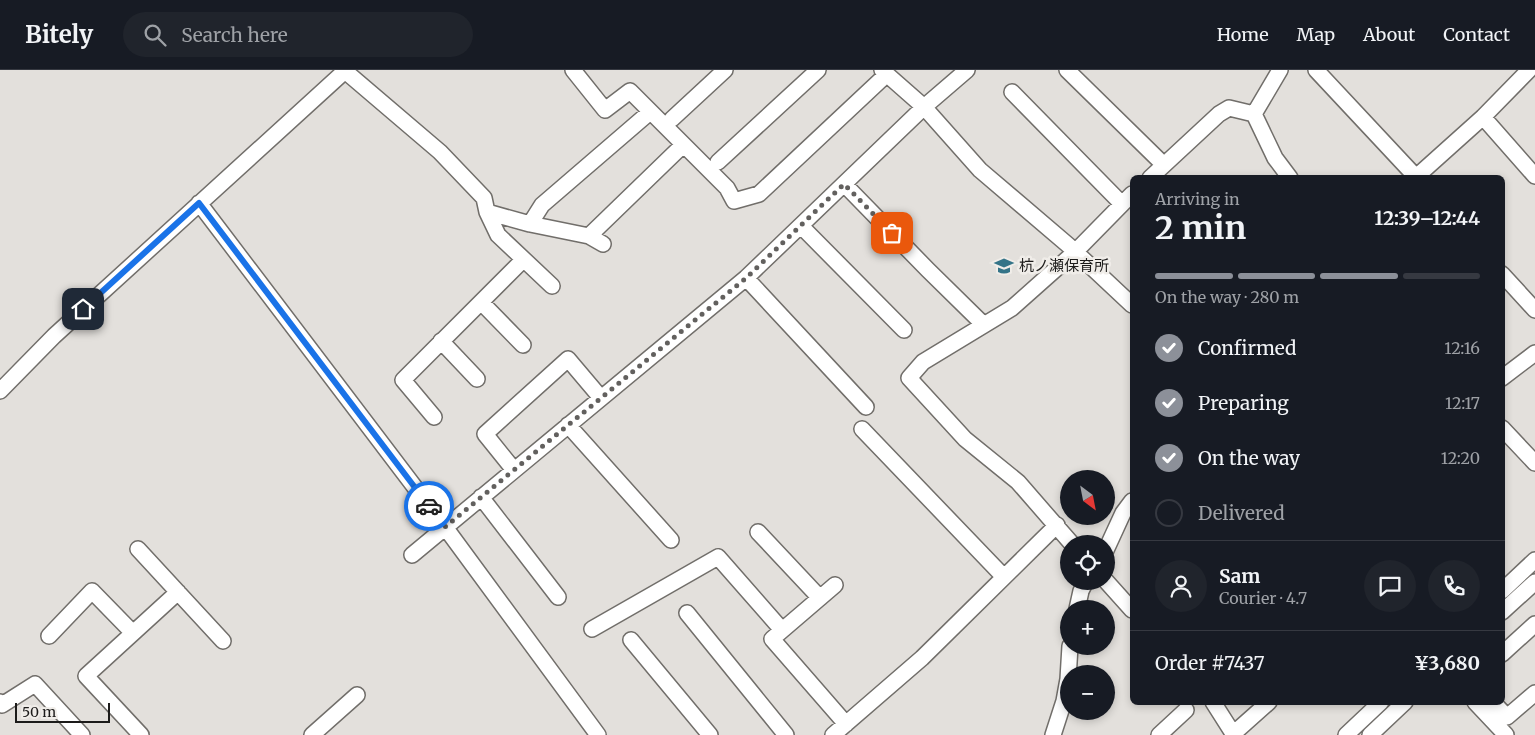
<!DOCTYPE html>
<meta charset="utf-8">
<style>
body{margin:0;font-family:Merriweather,"Noto Sans JP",serif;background:#20242c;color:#f1f3f6;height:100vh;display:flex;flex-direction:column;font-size:19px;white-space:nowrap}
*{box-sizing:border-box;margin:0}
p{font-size:16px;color:#9ea1a6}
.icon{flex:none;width:28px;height:28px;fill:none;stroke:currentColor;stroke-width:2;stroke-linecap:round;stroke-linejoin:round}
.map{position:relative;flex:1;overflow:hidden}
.side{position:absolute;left:1130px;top:105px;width:375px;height:530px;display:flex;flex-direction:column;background:#171b24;border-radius:8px;box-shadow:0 2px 8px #0003}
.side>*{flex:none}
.needle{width:32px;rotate:148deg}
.tools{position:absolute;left:1060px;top:400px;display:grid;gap:10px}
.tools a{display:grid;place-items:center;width:55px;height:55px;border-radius:50%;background:#171b24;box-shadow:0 2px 8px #0003;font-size:25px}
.scale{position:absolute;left:15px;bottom:12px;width:95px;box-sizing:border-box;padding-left:5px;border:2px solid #1c1b1a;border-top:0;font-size:14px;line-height:18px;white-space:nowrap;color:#1c1b1a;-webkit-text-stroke:4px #f0ede9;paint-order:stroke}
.pin{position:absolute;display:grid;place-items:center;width:42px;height:42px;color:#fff;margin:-21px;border-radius:10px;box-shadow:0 2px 8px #0006}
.courier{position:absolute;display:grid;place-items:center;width:50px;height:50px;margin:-25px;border:4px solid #1a73e8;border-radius:50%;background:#fff;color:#222;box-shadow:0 1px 6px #0007}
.head em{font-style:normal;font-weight:700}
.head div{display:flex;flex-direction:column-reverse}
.head{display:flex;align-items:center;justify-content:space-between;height:85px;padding:0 25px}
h1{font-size:32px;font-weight:700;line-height:38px}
.bar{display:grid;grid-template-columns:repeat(4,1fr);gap:8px 5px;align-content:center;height:60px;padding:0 25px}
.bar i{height:6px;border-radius:4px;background:#363941}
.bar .selected{background:#8c9099}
.bar p{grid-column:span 4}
.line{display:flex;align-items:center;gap:12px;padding:0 25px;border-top:1px solid #363941}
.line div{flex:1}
.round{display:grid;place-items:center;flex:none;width:52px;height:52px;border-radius:26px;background:#20242c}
ol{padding:0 25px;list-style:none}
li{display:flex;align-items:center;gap:15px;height:55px}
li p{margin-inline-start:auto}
li .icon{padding:5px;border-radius:50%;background:#8c9099;color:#fff;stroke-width:4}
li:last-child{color:#9ea1a6}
li i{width:28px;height:28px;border:2px solid #363941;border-radius:50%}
header{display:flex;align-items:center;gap:30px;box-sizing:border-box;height:70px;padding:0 25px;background:#171b24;border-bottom:1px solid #363941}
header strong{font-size:24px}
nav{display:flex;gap:28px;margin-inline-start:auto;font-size:18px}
.search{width:350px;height:45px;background:#20242c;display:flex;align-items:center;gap:12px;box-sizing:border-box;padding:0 18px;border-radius:28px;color:#9ea1a6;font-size:19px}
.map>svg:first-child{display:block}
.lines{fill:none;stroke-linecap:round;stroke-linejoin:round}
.minor-casing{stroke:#716e6a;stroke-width:18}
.minor{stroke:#fff;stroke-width:15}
.done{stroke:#62605e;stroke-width:5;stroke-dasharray:0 9}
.route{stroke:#1a73e8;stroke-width:6}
.labels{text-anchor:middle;stroke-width:5;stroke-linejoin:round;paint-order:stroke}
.poi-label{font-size:15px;fill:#1c1b1a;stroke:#f0ede9;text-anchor:start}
</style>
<header>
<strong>Bitely</strong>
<div class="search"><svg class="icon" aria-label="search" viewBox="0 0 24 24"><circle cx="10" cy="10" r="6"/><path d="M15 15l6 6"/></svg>Search here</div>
<nav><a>Home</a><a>Map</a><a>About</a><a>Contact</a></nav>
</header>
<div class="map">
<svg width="1535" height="665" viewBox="0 0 1535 665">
<rect width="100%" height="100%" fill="#e3e0dc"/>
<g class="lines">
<g class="minor-casing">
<path id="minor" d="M573 0 605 40 630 21 727 118 734 131 759 124 886 5
M882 0 924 37 980 100 1068 175 1132 235
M1067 0 1164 95
M1280 0 1254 44 1275 88 1290 108
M1316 0 1417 108
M345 1 440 82 484 128 487 142 498 165 552 216
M1012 22 1122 134
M1483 47 1535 106
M672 49 725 0
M718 92 818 0
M1150 108 1219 44 1229 38 1254 44
M1415 108 1483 47 1529 0
M844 114 928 200 984 255
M199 133 445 457 598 665
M487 142 530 154 589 166 603 174
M530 154 542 135 650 42
M801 156 904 260
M589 166 683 75
M1502 204 1535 240
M746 208 866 337
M481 232 523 275
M441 271 477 309
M1502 308 1535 283
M0 321 54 266 346 0
M434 347 403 310 523 190
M568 355 671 470
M1502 358 1535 393
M862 359 1004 507
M514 400 485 364 568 289 601 328
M481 427 558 527
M758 462 820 528
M1072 474 1018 412 965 369 909 308 923 292 1012 238 1075 182 1132 124
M138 479 223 571
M1106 480 1123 443 1132 431
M412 485 746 208 924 37 967 0
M1106 511 1132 540
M835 515 772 569 846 654
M1502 521 1535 490
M1077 539 1081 521 1086 511
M1502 542 1535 512
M687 543 786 665
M592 559 718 487 782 560
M49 566 92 521 133 563
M631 570 710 665
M1502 584 1535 554
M0 632 2 635 35 614 82 665
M1213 632 1234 665
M1475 632 1506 665
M1493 632 1507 647 1535 623
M1233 664 1269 632
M141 665 86 606 178 522
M312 665 357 625
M833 665 922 588 1057 455
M1053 665 1064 631 1068 609 1070 576
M1159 665 1186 640
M1346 665 1381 632
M1370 665 1405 632"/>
</g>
<use href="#minor" class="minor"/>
</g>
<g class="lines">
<path class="done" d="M429 436 445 457 746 208 844 114 892 163"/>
<path class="route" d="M83 239 199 133 429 436"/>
</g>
<defs>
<g id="school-bare" transform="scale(1.5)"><path d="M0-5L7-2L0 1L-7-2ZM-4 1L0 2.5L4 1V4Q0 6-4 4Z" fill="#347488" stroke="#f0ede9" stroke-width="2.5" paint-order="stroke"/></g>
</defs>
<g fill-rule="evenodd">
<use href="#school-bare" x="1004" y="196"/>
</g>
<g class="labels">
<g class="poi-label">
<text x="1019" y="201">杭ノ瀬保育所</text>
</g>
</g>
</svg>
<div class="tools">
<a><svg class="needle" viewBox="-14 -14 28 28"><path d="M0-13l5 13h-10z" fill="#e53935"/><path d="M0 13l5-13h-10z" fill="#9ea1a6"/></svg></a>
<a><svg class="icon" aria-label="locate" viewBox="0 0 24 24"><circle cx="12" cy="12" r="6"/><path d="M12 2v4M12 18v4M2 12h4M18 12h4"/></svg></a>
<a>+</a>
<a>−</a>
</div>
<div class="scale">50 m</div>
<div class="pin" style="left:892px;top:163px;background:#ea580c"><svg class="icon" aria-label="bag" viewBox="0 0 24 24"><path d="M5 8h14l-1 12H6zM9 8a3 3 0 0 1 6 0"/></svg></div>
<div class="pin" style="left:83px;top:239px;background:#1f2937"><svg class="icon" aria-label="home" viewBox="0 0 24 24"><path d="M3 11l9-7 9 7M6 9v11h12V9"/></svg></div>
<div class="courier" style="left:429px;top:436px"><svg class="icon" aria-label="car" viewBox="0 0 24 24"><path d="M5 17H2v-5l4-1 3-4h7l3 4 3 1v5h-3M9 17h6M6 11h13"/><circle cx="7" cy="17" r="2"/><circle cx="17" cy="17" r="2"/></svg></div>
<section class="side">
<div class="head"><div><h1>2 min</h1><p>Arriving in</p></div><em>12:39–12:44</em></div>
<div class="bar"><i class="selected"></i><i class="selected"></i><i class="selected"></i><i></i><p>On the way · 280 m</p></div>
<ol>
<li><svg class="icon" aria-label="check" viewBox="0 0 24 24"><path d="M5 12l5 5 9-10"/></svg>Confirmed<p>12:16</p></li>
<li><svg class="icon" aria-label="check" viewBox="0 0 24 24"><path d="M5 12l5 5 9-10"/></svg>Preparing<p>12:17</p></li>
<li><svg class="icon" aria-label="check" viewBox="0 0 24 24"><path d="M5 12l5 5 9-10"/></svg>On the way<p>12:20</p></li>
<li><i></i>Delivered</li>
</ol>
<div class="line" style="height:90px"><a class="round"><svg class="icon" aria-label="person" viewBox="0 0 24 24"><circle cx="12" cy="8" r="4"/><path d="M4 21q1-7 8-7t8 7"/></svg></a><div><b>Sam</b><p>Courier · 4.7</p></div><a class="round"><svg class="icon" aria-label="chat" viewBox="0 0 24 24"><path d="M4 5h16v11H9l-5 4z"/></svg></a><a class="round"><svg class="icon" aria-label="phone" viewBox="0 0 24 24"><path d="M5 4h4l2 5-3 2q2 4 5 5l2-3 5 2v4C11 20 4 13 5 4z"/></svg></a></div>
<div class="line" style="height:65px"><div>Order #7437</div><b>¥3,680</b></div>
</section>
</div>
